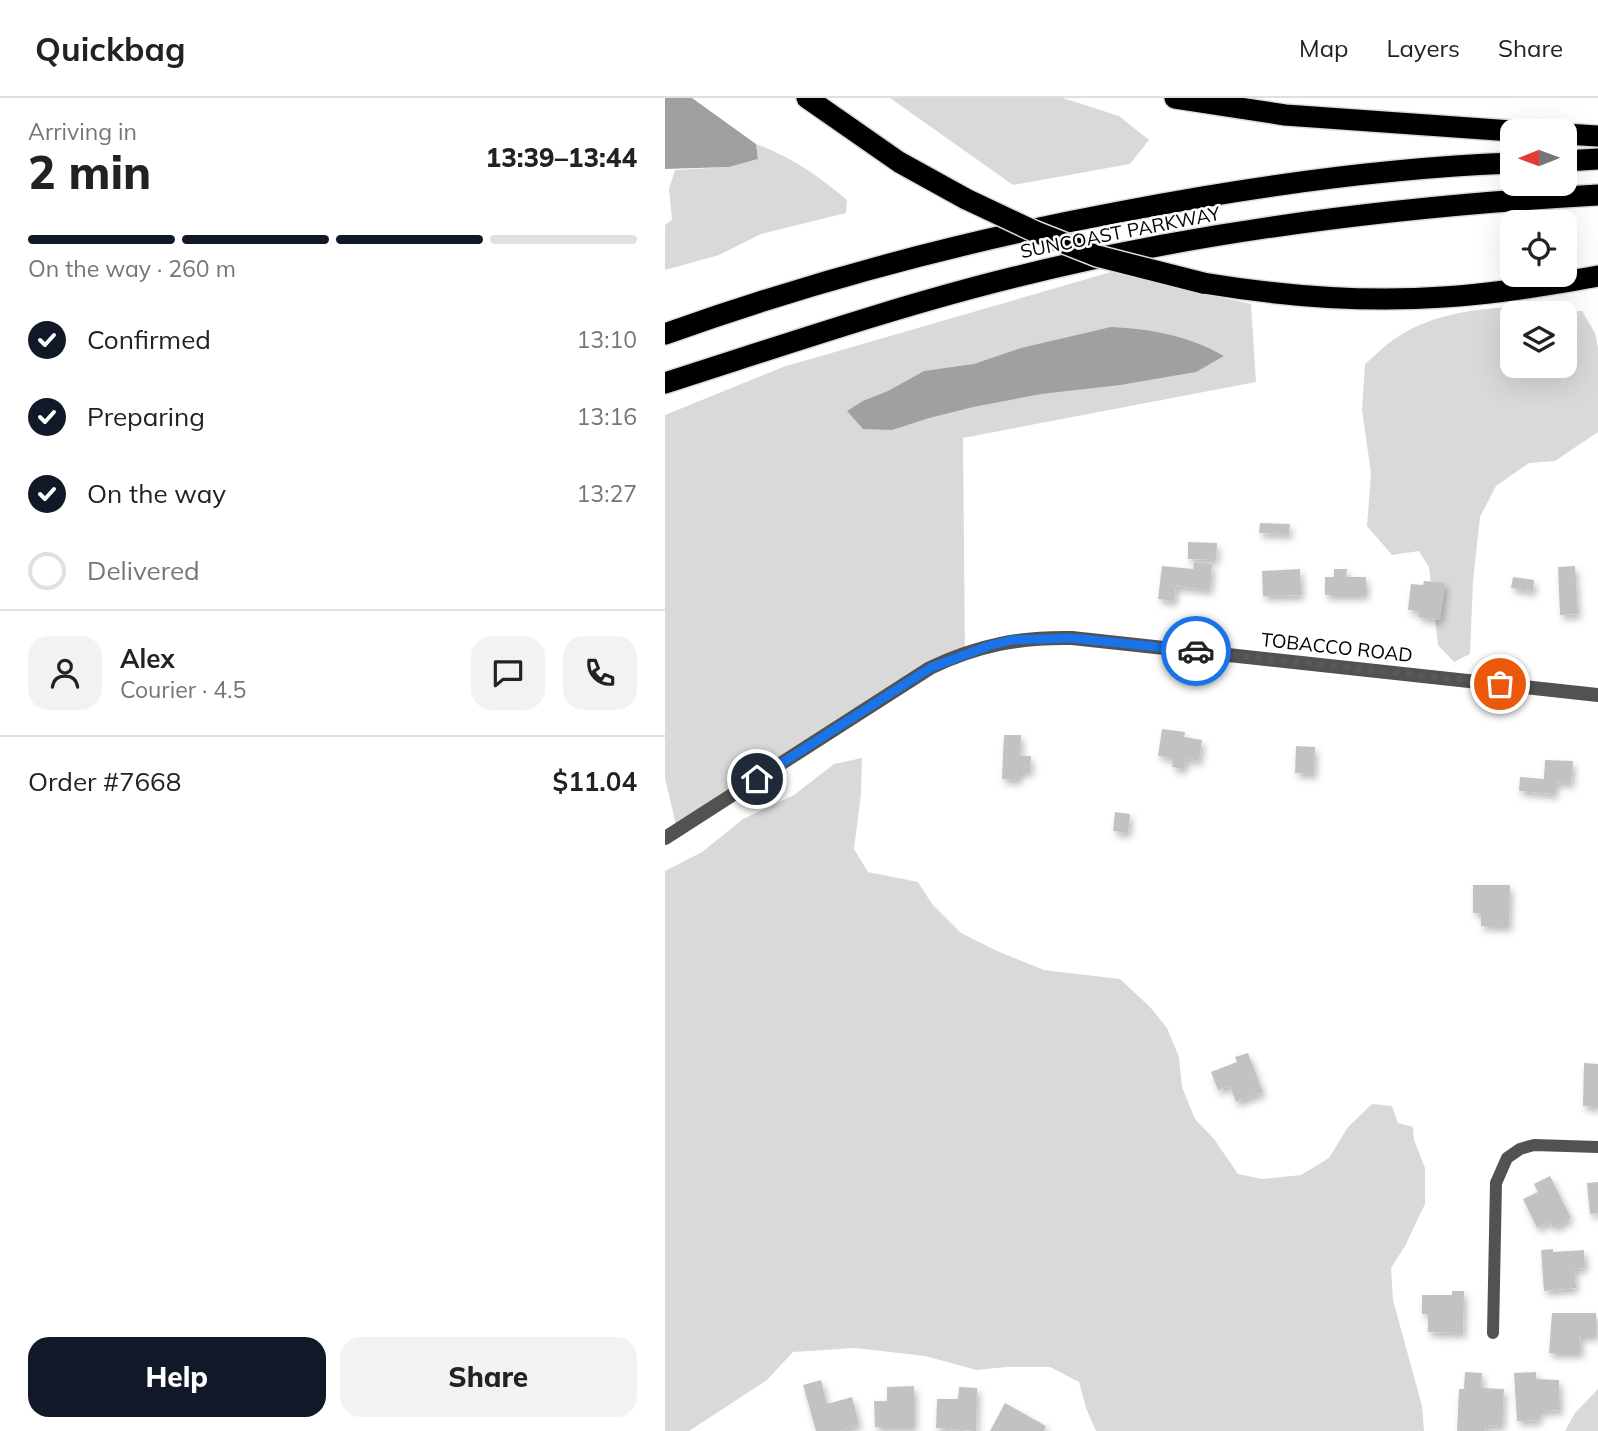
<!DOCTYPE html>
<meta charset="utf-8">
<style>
body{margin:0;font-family:Mulish,sans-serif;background:#f2f2f2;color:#222;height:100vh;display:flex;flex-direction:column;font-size:26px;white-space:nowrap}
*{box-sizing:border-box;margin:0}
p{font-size:23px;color:#767676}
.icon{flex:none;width:38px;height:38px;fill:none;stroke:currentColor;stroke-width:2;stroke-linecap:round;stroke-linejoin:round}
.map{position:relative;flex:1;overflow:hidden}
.sheet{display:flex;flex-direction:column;background:#fff;width:665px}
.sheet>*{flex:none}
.needle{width:46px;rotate:269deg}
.buttons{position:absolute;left:835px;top:21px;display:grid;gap:14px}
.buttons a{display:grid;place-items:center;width:77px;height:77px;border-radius:14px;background:#fff;box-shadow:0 7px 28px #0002;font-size:35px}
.pin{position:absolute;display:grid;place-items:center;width:60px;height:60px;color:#fff;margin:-30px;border:4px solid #fff;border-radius:50%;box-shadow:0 2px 7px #0007}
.courier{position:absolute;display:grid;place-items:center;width:70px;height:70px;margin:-35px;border:5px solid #1a73e8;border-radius:50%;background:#fff;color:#222;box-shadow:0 2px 9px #0007}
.overview em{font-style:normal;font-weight:800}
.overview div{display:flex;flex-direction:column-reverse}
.overview{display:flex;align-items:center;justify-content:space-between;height:119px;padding:0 28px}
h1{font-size:46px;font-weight:800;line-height:52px}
.bar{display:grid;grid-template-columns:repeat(4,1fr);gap:10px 7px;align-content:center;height:84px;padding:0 28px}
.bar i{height:9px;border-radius:5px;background:#e0e0e0}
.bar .on{background:#111827}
.bar p{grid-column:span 4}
.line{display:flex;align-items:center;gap:18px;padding:0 28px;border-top:2px solid #e0e0e0}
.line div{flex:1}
.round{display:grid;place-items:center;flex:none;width:74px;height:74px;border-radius:21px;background:#f2f2f2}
ol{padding:0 28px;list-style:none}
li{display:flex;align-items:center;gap:21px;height:77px}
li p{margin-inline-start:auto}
li .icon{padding:7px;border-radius:50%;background:#111827;color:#fff;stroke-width:4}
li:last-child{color:#767676}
li i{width:38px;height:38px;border:4px solid #e0e0e0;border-radius:50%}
.action{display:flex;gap:14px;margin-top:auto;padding:14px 28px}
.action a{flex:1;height:80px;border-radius:21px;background:#111827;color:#fff;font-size:28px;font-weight:800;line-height:80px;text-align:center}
.action a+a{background:#f2f2f2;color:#222}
header{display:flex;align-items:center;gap:42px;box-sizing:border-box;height:98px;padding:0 35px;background:#fff;border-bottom:2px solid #e0e0e0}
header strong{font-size:33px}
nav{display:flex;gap:38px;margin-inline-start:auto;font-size:24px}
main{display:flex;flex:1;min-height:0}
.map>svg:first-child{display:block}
.green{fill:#d9d9d9;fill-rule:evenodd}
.water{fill:#a0a0a0}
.building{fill:#c2c2c2;filter:url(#shadow)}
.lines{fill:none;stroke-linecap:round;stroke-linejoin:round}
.motorway-casing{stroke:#dbdbdb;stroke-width:24}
.minor{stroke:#525252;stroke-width:12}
.tertiary{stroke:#525252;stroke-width:14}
.motorway{stroke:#000;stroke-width:21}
.motorway-bridge-casing{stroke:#dbdbdb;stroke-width:24;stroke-linecap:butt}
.motorway-bridge{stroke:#000;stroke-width:21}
.done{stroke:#595959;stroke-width:7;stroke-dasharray:0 12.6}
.route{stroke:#1a73e8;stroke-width:9}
.labels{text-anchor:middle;stroke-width:5;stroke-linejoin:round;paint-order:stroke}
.street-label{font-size:19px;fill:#000;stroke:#fff}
</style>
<header>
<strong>Quickbag</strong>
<nav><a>Map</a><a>Layers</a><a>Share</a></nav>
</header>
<main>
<section class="sheet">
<div class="overview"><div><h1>2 min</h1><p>Arriving in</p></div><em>13:39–13:44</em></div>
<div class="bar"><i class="on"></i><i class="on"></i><i class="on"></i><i></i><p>On the way · 260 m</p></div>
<ol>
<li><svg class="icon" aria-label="check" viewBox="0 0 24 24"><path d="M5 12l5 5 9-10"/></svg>Confirmed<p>13:10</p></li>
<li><svg class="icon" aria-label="check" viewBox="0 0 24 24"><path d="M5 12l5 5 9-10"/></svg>Preparing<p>13:16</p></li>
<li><svg class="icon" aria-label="check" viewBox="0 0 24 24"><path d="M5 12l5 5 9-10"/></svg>On the way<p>13:27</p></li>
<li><i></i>Delivered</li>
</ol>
<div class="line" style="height:126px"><a class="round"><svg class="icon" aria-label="person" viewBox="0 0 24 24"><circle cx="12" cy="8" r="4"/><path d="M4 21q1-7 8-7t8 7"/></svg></a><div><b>Alex</b><p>Courier · 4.5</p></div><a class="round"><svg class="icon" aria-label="chat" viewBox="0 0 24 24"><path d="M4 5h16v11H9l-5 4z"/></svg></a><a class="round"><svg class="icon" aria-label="phone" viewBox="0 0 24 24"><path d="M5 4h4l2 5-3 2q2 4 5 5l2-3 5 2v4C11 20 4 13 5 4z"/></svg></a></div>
<div class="line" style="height:91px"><div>Order #7668</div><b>$11.04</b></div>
<div class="action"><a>Help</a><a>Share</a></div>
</section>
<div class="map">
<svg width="933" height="1333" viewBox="0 0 933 1333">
<defs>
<filter id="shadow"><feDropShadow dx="3" dy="5" stdDeviation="3.5" flood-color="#0004"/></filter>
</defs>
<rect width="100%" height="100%" fill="#fff"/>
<path class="green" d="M225 0H398L454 18 484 42 465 66 348 87Z
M91 46C125 58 155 79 182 102L181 115 96 136 54 157 0 172V127L7 122 4 91 10 72 64 69 93 61Z
M446 174 586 206 591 284 298 340 300 562 253 580 12 731 0 680V317L118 269Z
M861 208 888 213H917L930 235 933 250V334L890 363 864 365 831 388 815 419 808 483 805 556 789 564 773 547 764 469 754 453 727 457 702 428 706 375 697 312 700 266C711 257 722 245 734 238 771 214 819 210 861 208ZM847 215H900V268H847Z
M197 660 196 696 189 751 203 774 253 784 267 806 296 835 332 853 379 872 455 881 485 909 502 930 514 959 517 989 530 1021 549 1041 573 1076 597 1081 636 1077 664 1060 683 1029 707 1006 727 1008 733 1025 748 1029 749 1042 760 1070V1106L740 1148 726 1170 728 1202 757 1308 759 1333H431L421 1310 414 1284 385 1269H341L312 1272 260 1258 190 1250 128 1254 102 1282 24 1333H0V773L37 754 78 721 129 697 169 666Z
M933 1291V1333H900L910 1315Z"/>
<path class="water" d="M0 0H27L91 46 93 61 64 69 0 71Z
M446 229C487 231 524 238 559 258L531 274 455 287 376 296 308 309 264 320 227 332 198 331 182 313 198 303 223 293 259 273 309 266 356 250Z"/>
<path class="building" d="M595 425 625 426 624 436 594 435Z
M523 444 552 445 551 462 523 461Z
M529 464 547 466 545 492 511 488 509 503 493 501 497 468 528 471Z
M910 468 913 516 895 517 893 469Z
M635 471 636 497 598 498 597 473Z
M669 471H682L681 479H701V497H660V479H669Z
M848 479 869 482 868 493 846 490Z
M759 483 780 485 775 522 753 519 754 513 743 512 746 486 758 487Z
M497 631 520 634 519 639 537 642 534 663 521 660 519 671 507 669 508 660 493 658Z
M339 637H356L355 658H366L365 674H354V682L337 681Z
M631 648 650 649 649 676 630 675Z
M880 662 908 663 906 685 890 684V696L854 693 855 679 879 681Z
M450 714 465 716 463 735 448 733Z
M808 787H845L844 828H816V815H808Z
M583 955 598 994 571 1004 565 988 553 992 546 974 572 964 570 959Z
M919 965 933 966V1009L918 1008Z
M885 1078 906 1120 888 1130 885 1123 872 1130 858 1101 873 1094 869 1086Z
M933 1084V1115L925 1116 922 1085Z
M888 1151V1154L919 1152 920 1170 909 1171 911 1190 879 1193 876 1152Z
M787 1193H799L798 1235 763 1234V1216H757V1197H787Z
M887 1215H931V1238H915L916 1255H884Z
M800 1274 817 1275 816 1290 839 1291 837 1328 821 1327 820 1333H792L794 1291H799Z
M871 1274V1281L894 1282 895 1312 874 1313V1322L852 1323 849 1275Z
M156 1282 162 1306 187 1299 194 1326 175 1333H151L138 1287Z
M249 1288V1329H210L209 1303H222V1289Z
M294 1289 312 1290 311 1333 271 1330 272 1301H293Z
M340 1305 381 1328 379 1333H325Z"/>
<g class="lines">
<g class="motorway-casing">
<path id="motorway" d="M142 0 234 64 301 101
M510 0 620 17 847 33
M900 36 933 38
M900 63 933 61
M538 185C617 198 698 205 779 199 830 196 882 187 933 178
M0 236C148 183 299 143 454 114 584 89 715 70 847 65
M0 285C116 248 232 208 350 179 542 131 737 108 933 97"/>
</g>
<path class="minor" d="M828 1235 831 1085 842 1060 855 1051 869 1047 933 1049"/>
<path class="tertiary" d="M0 740 265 570C313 547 355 539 407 540L933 597"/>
<use href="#motorway" class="motorway"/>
<g class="motorway-bridge-casing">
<path id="motorway-bridge" d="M301 101 371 134 432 158 538 185"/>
</g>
<use href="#motorway-bridge" class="motorway-bridge"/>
</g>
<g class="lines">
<path class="done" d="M531 553 835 586"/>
<path class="route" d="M92 681 265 570 323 548 347 542 407 540 531 553"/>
</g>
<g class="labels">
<g class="street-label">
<text transform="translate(455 134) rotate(-11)" y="7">SUNCOAST PARKWAY</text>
<text transform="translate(672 549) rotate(6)" y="7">TOBACCO ROAD</text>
</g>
</g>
</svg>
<div class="buttons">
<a><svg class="needle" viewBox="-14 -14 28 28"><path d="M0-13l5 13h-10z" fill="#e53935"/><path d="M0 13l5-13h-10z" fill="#767676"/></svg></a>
<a><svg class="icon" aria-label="locate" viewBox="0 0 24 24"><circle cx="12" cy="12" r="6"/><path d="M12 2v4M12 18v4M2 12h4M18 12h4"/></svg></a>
<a><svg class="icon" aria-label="layers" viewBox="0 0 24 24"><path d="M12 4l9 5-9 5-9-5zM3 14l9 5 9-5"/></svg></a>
</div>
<div class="pin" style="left:835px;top:586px;background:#ea580c"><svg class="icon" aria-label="bag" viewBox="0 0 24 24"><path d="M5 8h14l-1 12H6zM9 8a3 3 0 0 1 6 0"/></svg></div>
<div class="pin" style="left:92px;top:681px;background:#1f2937"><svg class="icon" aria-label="home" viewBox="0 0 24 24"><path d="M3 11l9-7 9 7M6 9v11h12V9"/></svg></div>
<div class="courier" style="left:531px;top:553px"><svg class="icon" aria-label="car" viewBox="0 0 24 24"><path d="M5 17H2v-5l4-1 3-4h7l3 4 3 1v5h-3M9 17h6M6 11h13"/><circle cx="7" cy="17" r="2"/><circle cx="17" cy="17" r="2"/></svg></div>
</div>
</main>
